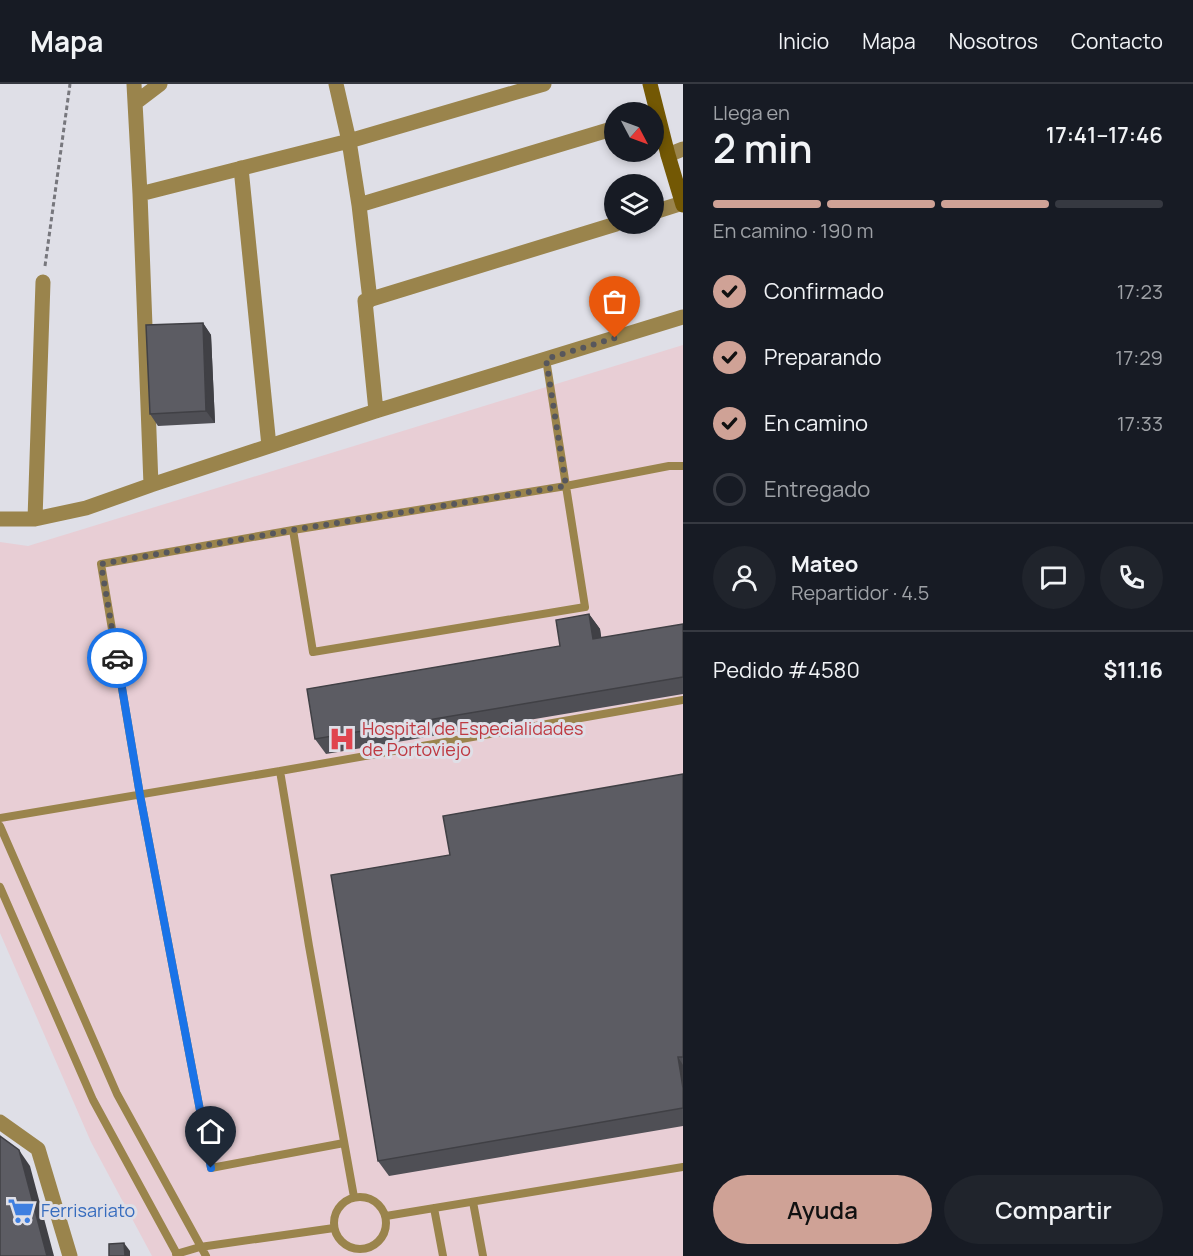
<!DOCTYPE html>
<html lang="es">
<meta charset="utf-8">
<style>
body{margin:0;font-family:Manrope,sans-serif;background:#20242c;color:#f1f3f6;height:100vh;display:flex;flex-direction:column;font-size:22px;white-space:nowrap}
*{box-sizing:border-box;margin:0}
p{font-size:20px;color:#9ea1a6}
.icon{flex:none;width:33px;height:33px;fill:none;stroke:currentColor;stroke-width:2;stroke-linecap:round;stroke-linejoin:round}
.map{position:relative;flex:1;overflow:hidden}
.panel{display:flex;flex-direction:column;background:#171b24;width:510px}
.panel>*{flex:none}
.needle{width:39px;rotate:131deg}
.buttons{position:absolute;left:604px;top:18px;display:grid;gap:12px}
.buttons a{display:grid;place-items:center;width:60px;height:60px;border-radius:50%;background:#171b24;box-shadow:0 3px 9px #0003;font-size:30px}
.pin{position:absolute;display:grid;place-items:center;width:51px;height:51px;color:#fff;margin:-62px -26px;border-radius:50% 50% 50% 0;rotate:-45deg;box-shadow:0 0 6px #0007}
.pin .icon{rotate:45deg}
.courier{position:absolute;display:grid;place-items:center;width:60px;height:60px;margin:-30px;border:4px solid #1a73e8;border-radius:50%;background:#fff;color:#222;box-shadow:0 2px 8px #0007}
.summary em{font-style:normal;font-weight:600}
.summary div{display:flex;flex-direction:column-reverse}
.summary{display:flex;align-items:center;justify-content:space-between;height:102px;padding:0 30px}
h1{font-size:39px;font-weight:600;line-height:45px}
.bar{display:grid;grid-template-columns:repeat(4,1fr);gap:9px 6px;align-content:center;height:72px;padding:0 30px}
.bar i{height:8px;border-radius:4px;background:#363941}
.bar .selected{background:#cfa296}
.bar p{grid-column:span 4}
.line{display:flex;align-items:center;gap:15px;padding:0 30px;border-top:2px solid #363941}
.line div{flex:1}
.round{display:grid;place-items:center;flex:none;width:63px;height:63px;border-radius:32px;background:#20242c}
ol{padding:0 30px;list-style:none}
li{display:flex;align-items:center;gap:18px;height:66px}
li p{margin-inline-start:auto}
li .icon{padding:6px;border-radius:50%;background:#cfa296;color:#111;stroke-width:4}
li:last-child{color:#9ea1a6}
li i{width:33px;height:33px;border:3px solid #363941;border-radius:50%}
.cta{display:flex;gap:12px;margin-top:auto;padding:12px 30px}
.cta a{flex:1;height:69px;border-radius:36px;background:#cfa296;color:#111;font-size:24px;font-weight:600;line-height:69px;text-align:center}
.cta a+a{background:#20242c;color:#f1f3f6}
header{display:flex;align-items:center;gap:36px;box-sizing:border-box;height:84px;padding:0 30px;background:#171b24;border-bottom:2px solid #363941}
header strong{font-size:28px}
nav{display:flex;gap:33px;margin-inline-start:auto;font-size:21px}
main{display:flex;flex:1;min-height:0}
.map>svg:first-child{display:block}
.medical{fill:#e8ced5}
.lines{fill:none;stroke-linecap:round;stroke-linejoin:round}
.path{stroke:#77777d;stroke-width:3;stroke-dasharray:4.5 3;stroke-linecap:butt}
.lane{stroke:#9a844c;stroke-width:8}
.street{stroke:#9a844c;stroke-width:15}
.secondary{stroke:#735804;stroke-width:15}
.wall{fill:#4f4f55}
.shaded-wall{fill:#404045}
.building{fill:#5c5c63;stroke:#404045;stroke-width:1.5}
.done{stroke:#57575c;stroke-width:6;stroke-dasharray:0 10.8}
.route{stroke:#1a73e8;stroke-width:8}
.labels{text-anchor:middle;stroke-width:6;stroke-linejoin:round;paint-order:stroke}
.health-label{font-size:18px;fill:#be3a42;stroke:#dfdfe7;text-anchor:start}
.shop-label{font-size:18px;fill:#366cbe;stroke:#dfdfe7;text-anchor:start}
</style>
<header>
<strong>Mapa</strong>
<nav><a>Inicio</a><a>Mapa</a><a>Nosotros</a><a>Contacto</a></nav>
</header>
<main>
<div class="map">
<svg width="683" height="1172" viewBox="0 0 683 1172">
<rect width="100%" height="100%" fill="#dfdfe7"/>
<path class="medical" d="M683 261V1172H152L91 1058 0 849V458L28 462Z"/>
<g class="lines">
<path class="path" d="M45 182 70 0"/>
<path class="lane" d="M293 446 313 568 585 523 546 275
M0 734 280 687
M0 742 117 1010 206 1172
M0 803 93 1016 178 1172
M344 1059 211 1084 140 711 101 480 293 446 566 402 669 382H683
M334 1139a26 26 0 1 1 52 0a26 26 0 1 1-52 0Z
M354 1113 309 862 280 687 683 616
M473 1118 483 1172
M434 1124 443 1172
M386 1132 683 1083
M176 1170 200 1163 334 1144"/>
<path class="street" d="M134 0 140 110 151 401
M336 0 349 57 359 121 370 216
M135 19 160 0
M668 71 683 65
M241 84 269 362
M140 110 349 57 544 0
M359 121 615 44
M654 128 683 119
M376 327 365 217 616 140
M0 435H35L86 424 151 401 376 327 683 233
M35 435 43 198
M0 1038 38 1065 70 1172"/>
<path class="secondary" d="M650 0 668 71 683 121"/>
</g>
<path class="wall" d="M203 239 211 251 215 339 158 342 150 330Z
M589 530 600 545 601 554 683 540V610L326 670 315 655 560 562Z
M683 690V1042L389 1092 378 1077 450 771Z"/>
<path class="shaded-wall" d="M203 239 211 251 215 339 206 327Z
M589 530 600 545 604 571 593 555Z
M678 973 683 981V1004Z
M19 1066 30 1082 54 1172H47Z
M124 1159 130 1167V1172H125Z"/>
<path class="building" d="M203 239 206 327 150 330 146 241Z
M589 530 593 555 683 540V593L315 655 307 605 560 562 556 536Z
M683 690V973H678L683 1004V1024L378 1077 331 791 450 771 443 732Z
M0 1052 19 1066 47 1172H0Z
M124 1159 125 1172H109V1160Z"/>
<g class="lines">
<path class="done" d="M117 574 101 480 293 446 566 402 546 275 615 254"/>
<path class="route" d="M117 574 140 711 211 1084"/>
</g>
<defs>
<g id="hospital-bare" transform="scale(2.07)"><path d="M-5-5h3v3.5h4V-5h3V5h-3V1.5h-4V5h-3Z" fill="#e0444e" stroke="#dfdfe7" stroke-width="2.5" paint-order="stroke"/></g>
<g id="supermarket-bare" transform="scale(2.07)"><path d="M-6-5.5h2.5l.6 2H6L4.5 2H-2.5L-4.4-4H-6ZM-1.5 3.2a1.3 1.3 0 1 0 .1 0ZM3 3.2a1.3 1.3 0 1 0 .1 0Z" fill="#3f7fe0" stroke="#dfdfe7" stroke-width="2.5" paint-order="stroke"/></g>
</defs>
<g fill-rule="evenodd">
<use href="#hospital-bare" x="342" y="655"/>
<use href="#supermarket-bare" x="21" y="1127"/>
</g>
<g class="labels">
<g class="health-label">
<text x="362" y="651">Hospital de Especialidades<tspan x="362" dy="21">de Portoviejo</tspan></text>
</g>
<g class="shop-label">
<text x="41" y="1133">Ferrisariato</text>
</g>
</g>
</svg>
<div class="buttons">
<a><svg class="needle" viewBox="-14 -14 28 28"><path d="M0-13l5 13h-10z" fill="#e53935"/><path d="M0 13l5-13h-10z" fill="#9ea1a6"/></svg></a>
<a><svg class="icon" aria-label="layers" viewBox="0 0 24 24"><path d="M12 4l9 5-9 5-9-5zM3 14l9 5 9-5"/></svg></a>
</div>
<div class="pin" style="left:615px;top:254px;background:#ea580c"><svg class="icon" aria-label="bag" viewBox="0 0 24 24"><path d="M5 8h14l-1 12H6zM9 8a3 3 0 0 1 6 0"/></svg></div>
<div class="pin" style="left:211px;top:1084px;background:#1f2937"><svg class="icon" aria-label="home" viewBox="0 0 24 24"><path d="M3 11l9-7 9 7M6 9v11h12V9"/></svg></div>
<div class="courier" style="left:117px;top:574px"><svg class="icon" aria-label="car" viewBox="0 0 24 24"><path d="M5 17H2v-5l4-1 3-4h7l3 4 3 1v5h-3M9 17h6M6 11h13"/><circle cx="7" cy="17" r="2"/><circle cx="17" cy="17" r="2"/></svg></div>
</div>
<section class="panel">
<div class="summary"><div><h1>2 min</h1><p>Llega en</p></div><em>17:41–17:46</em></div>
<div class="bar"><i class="selected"></i><i class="selected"></i><i class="selected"></i><i></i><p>En camino · 190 m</p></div>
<ol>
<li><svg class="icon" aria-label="check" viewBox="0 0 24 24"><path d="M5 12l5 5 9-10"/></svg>Confirmado<p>17:23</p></li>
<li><svg class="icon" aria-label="check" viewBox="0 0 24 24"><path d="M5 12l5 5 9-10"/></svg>Preparando<p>17:29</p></li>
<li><svg class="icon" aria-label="check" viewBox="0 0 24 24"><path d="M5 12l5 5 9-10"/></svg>En camino<p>17:33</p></li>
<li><i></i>Entregado</li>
</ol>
<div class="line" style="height:108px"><a class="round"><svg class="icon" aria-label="person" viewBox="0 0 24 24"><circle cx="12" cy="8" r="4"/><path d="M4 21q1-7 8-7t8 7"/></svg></a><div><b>Mateo</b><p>Repartidor · 4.5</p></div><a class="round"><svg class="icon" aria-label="chat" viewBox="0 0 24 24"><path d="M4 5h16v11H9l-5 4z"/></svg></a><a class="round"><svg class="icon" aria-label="phone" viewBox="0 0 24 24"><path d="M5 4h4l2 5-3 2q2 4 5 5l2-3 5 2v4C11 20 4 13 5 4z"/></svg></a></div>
<div class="line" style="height:78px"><div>Pedido #4580</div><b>$11.16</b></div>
<div class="cta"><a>Ayuda</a><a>Compartir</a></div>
</section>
</main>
